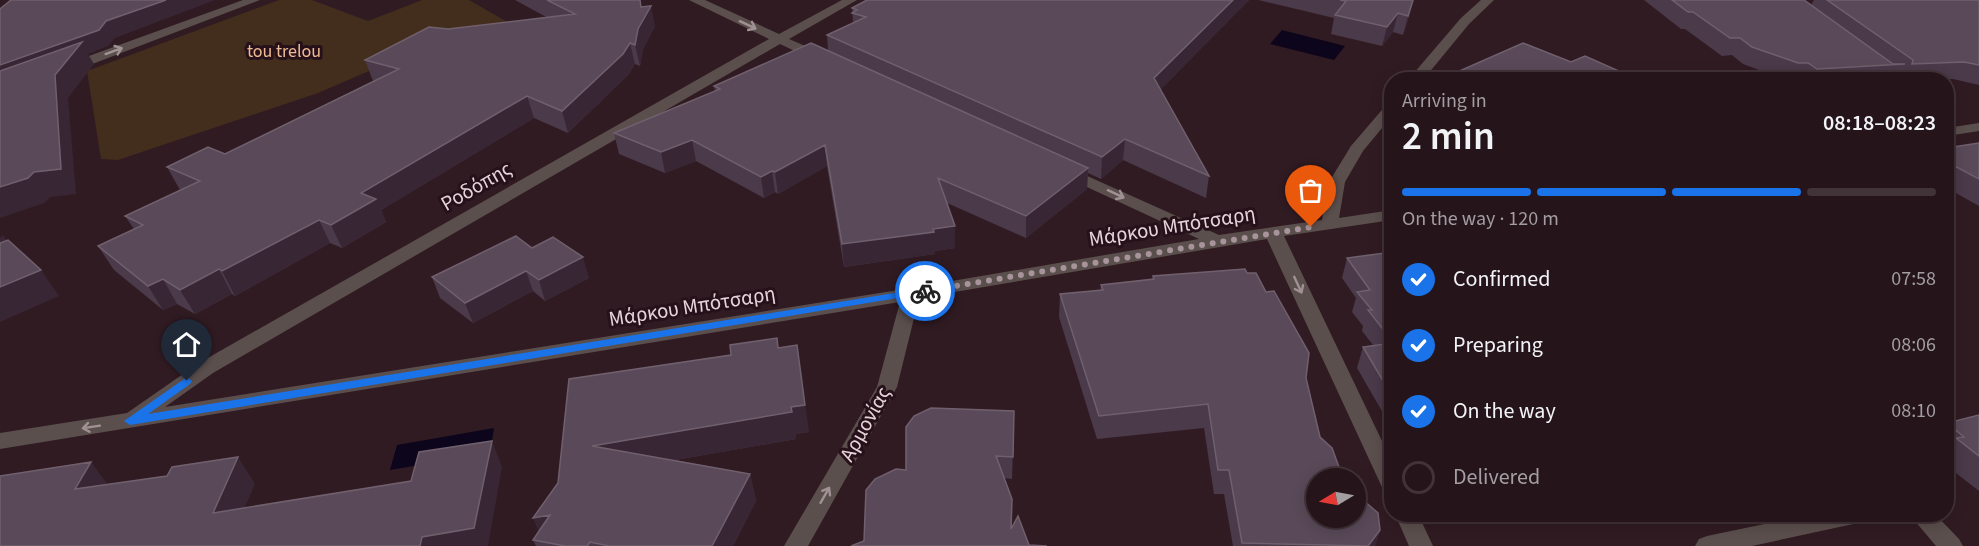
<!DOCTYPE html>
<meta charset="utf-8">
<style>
body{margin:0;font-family:"Source Sans 3",sans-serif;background:#312127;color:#f1f3f6;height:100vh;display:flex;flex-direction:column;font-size:22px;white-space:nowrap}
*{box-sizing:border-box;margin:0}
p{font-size:20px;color:#a39ea2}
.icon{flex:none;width:33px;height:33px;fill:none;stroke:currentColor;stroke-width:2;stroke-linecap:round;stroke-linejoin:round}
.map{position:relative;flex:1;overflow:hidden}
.panel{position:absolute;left:1384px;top:72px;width:570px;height:450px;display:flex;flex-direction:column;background:#25141a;border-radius:24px;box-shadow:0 3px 15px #0003,0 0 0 2px #423339}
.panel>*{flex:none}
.needle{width:39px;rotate:260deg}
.tools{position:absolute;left:1306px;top:468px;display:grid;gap:12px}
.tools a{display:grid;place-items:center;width:60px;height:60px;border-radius:50%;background:#25141a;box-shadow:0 3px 15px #0003,0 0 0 2px #423339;font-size:30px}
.pin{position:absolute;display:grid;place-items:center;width:51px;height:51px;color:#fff;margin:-62px -26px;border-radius:50% 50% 50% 0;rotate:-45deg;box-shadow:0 0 6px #0007}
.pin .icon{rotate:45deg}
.courier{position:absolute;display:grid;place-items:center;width:60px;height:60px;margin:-30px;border:4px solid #1a73e8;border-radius:50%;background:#fff;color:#222;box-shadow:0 2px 8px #0007}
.overview em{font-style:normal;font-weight:600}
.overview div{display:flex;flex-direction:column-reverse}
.overview{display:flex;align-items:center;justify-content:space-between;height:102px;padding:0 18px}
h1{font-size:39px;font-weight:600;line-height:45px}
.bar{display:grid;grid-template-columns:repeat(4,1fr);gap:9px 6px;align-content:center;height:72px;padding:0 18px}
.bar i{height:8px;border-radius:4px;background:#423339}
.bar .on{background:#1a73e8}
.bar p{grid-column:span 4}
ol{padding:0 18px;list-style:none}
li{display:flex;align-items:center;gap:18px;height:66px}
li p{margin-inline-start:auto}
li .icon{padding:6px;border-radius:50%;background:#1a73e8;color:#fff;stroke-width:4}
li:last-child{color:#a39ea2}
li i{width:33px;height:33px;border:3px solid #423339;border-radius:50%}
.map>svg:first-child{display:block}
.green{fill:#432d1c}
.water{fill:#0c051c}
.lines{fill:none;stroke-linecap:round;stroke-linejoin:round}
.minor{fill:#5b4f4d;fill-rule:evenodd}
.wall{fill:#4a3a4a}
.shaded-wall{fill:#392634}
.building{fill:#5a4a59;stroke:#70606e;stroke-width:1.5}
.oneway{stroke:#a09294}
.route{fill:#1a73e8}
.done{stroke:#a6949a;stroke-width:6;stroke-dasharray:0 10.8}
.labels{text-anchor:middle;stroke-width:6;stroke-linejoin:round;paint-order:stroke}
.far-park-label{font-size:18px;fill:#eeb993;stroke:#26111a}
.street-label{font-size:21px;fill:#e5d5da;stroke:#26111a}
</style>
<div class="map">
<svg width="1979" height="546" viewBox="0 0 1979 546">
<rect width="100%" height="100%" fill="#311b23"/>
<path class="green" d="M279 0H312L368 21 422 0H469L509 23 411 53 318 93 118 160 101 159 87 71Z"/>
<path class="water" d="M1282 30 1345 46 1334 60 1270 44Z
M494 428 490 453 390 470 397 445Z"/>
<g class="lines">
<path class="minor" d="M243 0H260L74 71 69 72 62 68 64 65Z
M689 0H705L779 34 842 0H857L789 39 826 55 828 58 826 61H816L780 44 213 373 165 407 911 288 1199 239 1061 175 1059 172 1061 169 1067 167 1219 235 1322 220 1329 182 1351 146 1387 104 1392 103V116L1363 151 1345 182 1339 218 1392 210V220L1284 236 1392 462V494L1384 491 1381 485 1267 239 919 298 897 387 808 546H784L877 387 900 302 0 449V433L127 413 199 363 769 39Z
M1481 0H1494L1469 24 1423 80H1408L1461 18Z
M1979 123V131L1947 136V128Z
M1395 514H1418L1433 546H1409Z
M1812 514H1869L1866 520 1858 523 1752 546H1695L1699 539 1707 536Z
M1909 514H1935L1959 539 1963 546H1936Z"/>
</g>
<path class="wall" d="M515 0H640L641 7 655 26 643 49 640 66 635 64 628 75 568 133 534 118 381 210 386 222 342 248 330 243 235 296 232 294 195 314 177 304 163 310 114 270 98 246 134 229 125 216 180 190 167 167 225 154 373 81 365 60 448 29 548 18Z
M1249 0 1160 90 1209 176 1206 198 1123 160 1101 179 1088 173 1087 189 1026 238 947 203 955 248 935 251V254L844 267 827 166 778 194 775 192 764 198 696 161 665 173 619 154 614 133 715 91 714 86 828 50 827 35 853 23 852 8Z
M1258 0H1414L1403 35 1393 32 1382 46 1331 34 1334 18Z
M1644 0H1804L1811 5 1814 0H1979V85L1953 79 1902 80V78L1898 75 1896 80H1785L1743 64 1732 55 1722 56 1685 29H1681Z
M1979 143V206L1947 188V148Z
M532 248 589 278 545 301 533 291 473 323 440 298 432 277Z
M1392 252V425H1390L1357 368 1363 347 1373 345 1362 331 1363 326 1352 312 1356 298 1342 278 1347 258Z
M1153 276 1306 378 1317 478 1380 530 1375 546H1233L1224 494H1214L1204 428 1097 439 1059 317 1060 294 1100 291 1101 285 1152 279Z
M779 348 809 432 796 434V439L675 460 750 474 756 501 733 546H536L533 540Z
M1014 411 1012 479 1004 478 1011 529 1029 545 864 541Z
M1979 415V491L1947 466V423Z"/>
<path class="shaded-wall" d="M166 0H215L115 38 108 46 88 54 94 64 68 98 76 194 50 197 44 203 0 218V65L106 21Z
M1233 0H1249L1151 99 1154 78Z
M1414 0 1409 17 1403 35 1408 16Z
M651 6 655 26 643 49 640 66 635 45 638 29Z
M1398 13 1393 32 1382 46 1387 27Z
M630 43 635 64 628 75 568 133 562 111Z
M527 96 534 118 381 210 386 222 342 248 331 225 361 193Z
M1125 139 1123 160 1101 179 1102 157Z
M692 140 696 161 665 173 661 152Z
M825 145 827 166 778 194 775 172Z
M1088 168 1087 189 1026 238V216Z
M772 171 775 192 764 198 761 177Z
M319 220 330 243 235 296 222 271Z
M955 226V248L935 251V254L844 267 842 244Z
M3 235 21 261 0 257V238Z
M583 257 589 278 545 301 539 280Z
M219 269 232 294 195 314 180 290Z
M41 270 59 296 0 322V287Z
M526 271 533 291 473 323 465 303Z
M163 279 177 304 163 310 148 286Z
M797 345 809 432 796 434V439L601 473 592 446 791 407Z
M492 441 502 467 488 546H420L422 537Z
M238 457 255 484 231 539 213 513Z
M91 462 111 489H75Z
M750 474 756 501 733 546H712Z
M550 515 543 542 533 518Z
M1380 530 1375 546H1368Z"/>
<path class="building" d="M11 0H166L106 21 99 30 0 65V9Z
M547 0H640L641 7 651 6 638 29 635 45 630 43 623 54 562 111 527 96 361 193 376 199 331 225 319 220 222 271 219 269 180 290 163 279 148 286 98 246 143 225 125 216 200 181 167 167 208 147 225 154 399 69 365 60 429 27 448 29 575 14Z
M867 0H1233L1154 78 1209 176 1125 139 1102 157 827 35 866 17 852 13 857 10 852 8Z
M1340 0H1413L1408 16 1398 13 1387 27 1335 15 1346 1Z
M1672 0H1804L1893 64H1905L1817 69 1808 63H1798L1752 47 1740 38H1730L1693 12H1688Z
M1827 0H1979V65L1964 62 1912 64 1913 60Z
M82 42 55 75 61 169 34 172 28 178 0 187V71Z
M811 43 1088 168 1026 216 938 178 955 226 933 229 934 232 842 244 825 145 775 172 772 171 761 177 692 140 661 152 614 133 720 89 714 86Z
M1523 43 1571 62 1585 56 1639 80H1439Z
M1979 143V179L1947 162V148Z
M516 236 532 248 553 237 583 257 539 280 526 271 465 303 432 277Z
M8 240 41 270 0 287V243Z
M1392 252V341L1368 310H1372L1357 292 1370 290 1347 258Z
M1245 269 1247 273H1256L1266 292 1274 291 1309 353 1306 378 1320 437 1332 448 1343 478H1317V518H1356V494L1378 513 1380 530 1368 546 1242 543 1229 470H1218L1208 404 1099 416 1060 294 1103 290 1101 285 1154 279 1153 276Z
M777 338 778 348 797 345 805 405 791 407 792 412 592 446 750 474 712 546H609L590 542 587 546H565L533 540 550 515 533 518 558 483 569 379 731 355 730 345Z
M1392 343V396L1363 347Z
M931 408 1014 411 1013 457 996 456 1012 499 1011 529 1018 516 1029 545 1047 546H851L864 541 866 490 875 479 896 469 906 470V427L914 416Z
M1979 415V456L1956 438 1964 437 1947 423Z
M492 441 474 528 422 537 420 546H0V476L91 462 75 489 167 476 172 467 238 457 213 513 411 481 419 452Z"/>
<defs><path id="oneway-shaft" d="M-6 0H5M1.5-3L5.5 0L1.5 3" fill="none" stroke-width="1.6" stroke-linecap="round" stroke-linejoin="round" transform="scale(1.5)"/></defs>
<g class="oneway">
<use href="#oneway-shaft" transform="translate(748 25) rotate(25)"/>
<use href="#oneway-shaft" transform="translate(114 51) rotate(-20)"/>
<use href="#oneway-shaft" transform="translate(1116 194) rotate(25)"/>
<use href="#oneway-shaft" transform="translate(1298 285) rotate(65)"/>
<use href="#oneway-shaft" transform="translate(91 427) rotate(171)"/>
<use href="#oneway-shaft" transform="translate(825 495) rotate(-60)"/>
</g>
<path class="route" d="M925 288 928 289V293L130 425 124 421 187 377 192 381 190 384 148 414Z"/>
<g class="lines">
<path class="done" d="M925 291 1311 227"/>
</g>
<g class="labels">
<g class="far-park-label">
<text x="284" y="57">tou trelou</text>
</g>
<g class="street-label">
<text transform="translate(476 186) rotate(-30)" y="7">Ροδόπης</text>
<text transform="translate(1172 226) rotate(-9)" y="7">Μάρκου Μπότσαρη</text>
<text transform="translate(692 306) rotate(-9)" y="7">Μάρκου Μπότσαρη</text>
<text transform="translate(865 424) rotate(-61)" y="7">Αρμονίας</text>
</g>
</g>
</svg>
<div class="tools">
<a><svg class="needle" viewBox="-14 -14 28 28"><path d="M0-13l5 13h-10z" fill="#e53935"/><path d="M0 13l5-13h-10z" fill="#a39ea2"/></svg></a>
</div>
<div class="pin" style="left:1311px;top:227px;background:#ea580c"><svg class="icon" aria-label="bag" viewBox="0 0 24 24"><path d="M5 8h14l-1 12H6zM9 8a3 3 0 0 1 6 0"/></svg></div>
<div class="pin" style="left:187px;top:381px;background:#1f2937"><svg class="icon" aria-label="home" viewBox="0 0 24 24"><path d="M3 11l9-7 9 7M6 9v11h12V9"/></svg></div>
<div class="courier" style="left:925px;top:291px"><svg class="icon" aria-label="bike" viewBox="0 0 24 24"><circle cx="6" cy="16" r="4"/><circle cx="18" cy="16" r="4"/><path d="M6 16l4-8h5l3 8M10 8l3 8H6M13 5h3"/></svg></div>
<section class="panel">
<div class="overview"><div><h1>2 min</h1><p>Arriving in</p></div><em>08:18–08:23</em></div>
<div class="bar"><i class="on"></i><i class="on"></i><i class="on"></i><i></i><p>On the way · 120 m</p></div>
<ol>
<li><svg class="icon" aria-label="check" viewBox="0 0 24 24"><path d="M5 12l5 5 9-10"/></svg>Confirmed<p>07:58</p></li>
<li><svg class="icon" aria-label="check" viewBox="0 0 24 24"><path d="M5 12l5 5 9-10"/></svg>Preparing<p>08:06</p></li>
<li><svg class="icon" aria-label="check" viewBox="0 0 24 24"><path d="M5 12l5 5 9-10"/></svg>On the way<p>08:10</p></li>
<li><i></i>Delivered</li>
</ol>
</section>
</div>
